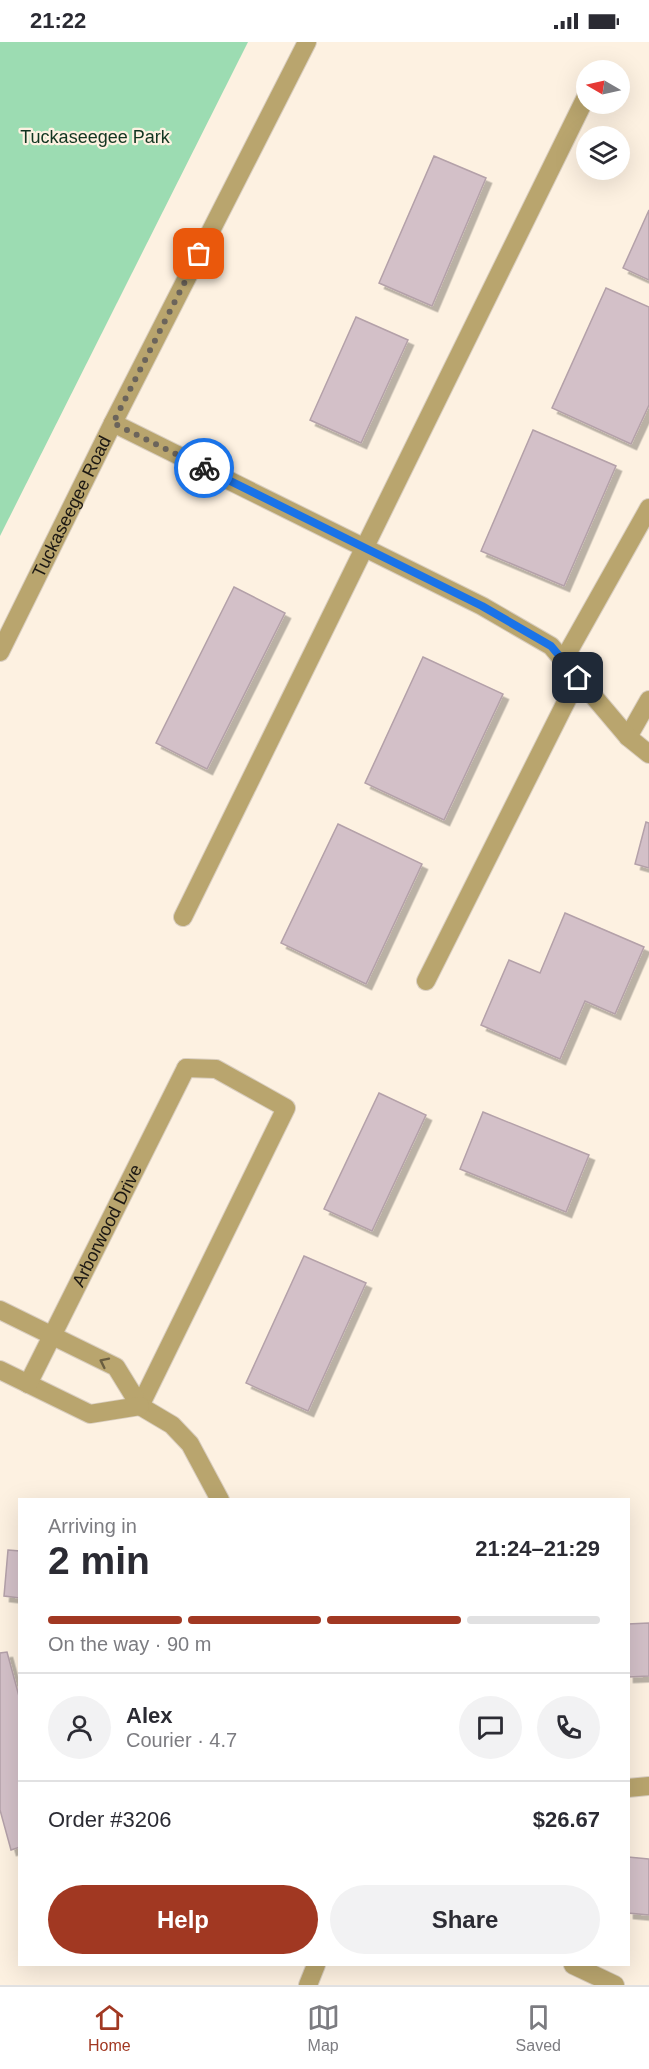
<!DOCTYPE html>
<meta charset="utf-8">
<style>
body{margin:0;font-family:Helvetica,sans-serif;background:#f2f2f3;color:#2b2b33;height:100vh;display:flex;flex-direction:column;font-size:22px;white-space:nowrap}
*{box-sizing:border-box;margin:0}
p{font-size:20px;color:#7c7c81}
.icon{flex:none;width:33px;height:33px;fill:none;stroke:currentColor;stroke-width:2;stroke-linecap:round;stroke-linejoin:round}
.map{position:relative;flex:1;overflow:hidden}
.sheet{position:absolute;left:18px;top:1456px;width:612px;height:468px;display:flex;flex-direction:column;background:#fff;border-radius:0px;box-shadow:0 6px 24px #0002}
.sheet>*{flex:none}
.needle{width:39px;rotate:279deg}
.fabs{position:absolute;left:576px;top:18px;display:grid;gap:12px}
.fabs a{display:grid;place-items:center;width:54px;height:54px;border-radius:50%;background:#fff;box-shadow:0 6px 24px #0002;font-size:30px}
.pin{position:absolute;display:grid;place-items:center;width:51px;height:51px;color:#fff;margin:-26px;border-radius:12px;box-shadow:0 3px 9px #0006}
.courier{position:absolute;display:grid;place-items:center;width:60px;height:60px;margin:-30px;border:4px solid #1a73e8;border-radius:50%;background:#fff;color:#222;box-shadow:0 2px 8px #0007}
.summary em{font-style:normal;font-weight:600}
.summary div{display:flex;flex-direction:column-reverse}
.summary{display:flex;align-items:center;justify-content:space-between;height:102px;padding:0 30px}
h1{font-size:39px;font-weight:600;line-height:45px}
.bar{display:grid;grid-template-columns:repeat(4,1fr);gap:9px 6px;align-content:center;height:72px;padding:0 30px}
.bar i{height:8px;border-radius:4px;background:#e1e1e2}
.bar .selected{background:#a13822}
.bar p{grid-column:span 4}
.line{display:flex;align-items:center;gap:15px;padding:0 30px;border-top:2px solid #e1e1e2}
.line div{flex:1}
.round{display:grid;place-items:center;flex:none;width:63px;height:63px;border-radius:32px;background:#f2f2f3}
.cta{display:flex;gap:12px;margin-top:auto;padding:12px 30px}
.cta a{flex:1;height:69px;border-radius:36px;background:#a13822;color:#fff;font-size:24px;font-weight:600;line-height:69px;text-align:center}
.cta a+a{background:#f2f2f3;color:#2b2b33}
.status{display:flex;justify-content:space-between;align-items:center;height:42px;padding:0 30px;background:#fff;direction:ltr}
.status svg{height:16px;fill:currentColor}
.tabs{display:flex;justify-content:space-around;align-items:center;height:84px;border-top:2px solid #e1e1e2;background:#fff;font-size:16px;color:#7c7c81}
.tabs a{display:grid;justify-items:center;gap:3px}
.tabs .selected{color:#a13822}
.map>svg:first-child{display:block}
.green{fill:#9cdcb2}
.building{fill:#d3c0c8;stroke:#b4a1a9;stroke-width:1.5;filter:url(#shadow)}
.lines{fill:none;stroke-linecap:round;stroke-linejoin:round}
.service-casing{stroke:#d9cec0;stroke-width:20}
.minor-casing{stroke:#d9cec0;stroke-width:20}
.tertiary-casing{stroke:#d9cec0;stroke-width:20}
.service{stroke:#b9a56e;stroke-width:18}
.minor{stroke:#b9a56e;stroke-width:18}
.tertiary{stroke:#b9a56e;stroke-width:18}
.oneway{stroke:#6a5e40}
.done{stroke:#6b645b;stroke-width:6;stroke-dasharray:0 10.8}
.route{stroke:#1a73e8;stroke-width:8}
.labels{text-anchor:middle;stroke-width:4.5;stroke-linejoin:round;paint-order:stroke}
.park-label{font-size:18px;fill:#113520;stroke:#fdf1e1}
.street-label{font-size:18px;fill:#1c1813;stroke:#fdf1e1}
</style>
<div class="status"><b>21:22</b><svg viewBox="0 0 49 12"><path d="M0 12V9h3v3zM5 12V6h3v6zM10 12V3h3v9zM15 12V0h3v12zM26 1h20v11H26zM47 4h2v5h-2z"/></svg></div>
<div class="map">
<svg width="649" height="1943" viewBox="0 0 649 1943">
<defs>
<filter id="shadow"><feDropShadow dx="5.5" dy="5.5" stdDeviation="0" flood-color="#0004"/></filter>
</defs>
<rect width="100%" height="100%" fill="#fdf1e1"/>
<path class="green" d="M0 0H248L0 494Z"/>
<path class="building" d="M434 114 486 136 432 264 379 241Z
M649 168V238L623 226Z
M606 246 649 265V363L631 402 552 366Z
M356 275 408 298 361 401 310 378Z
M533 388 616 424 564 544 481 509Z
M234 545 285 571 207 727 156 701Z
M423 615 503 652 444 778 365 741Z
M646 780 649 781V826L635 822Z
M338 782 422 822 366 942 281 901Z
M565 871 644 905 615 972 585 959 560 1017 481 983 509 918 540 931Z
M379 1051 426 1073 372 1189 324 1167Z
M483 1070 589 1113 566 1170 460 1127Z
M304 1214 366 1241 308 1369 246 1341Z
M8 1508 20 1509V1556L4 1554Z
M649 1581V1634L628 1635V1582Z
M7 1610 20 1658V1805L11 1808 0 1768V1611Z
M628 1815 649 1817V1873L628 1871Z"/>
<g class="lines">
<g class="service-casing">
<path id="service" d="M563 619 649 466
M628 695 649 658
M183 875 586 55
M426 939 578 636
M140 1364 286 1066 216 1027 186 1026"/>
</g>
<g class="minor-casing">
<g id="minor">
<path d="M113 381 482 564 551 604 628 695 649 712"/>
<path d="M0 1268 116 1325 140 1364 172 1383 190 1402 220 1458"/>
<path d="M0 1328 90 1372 140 1364"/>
<path id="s1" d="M28 1342 186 1026"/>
<path d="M628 1746 649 1744"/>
<path d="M573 1923 615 1943"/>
<path d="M308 1943 316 1923"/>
</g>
</g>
<g class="tertiary-casing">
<g id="tertiary">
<path id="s2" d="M0 610 113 381 307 0"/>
</g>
</g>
<use href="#service" class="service"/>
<use href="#minor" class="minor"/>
<use href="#tertiary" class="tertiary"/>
</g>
<defs><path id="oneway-chevron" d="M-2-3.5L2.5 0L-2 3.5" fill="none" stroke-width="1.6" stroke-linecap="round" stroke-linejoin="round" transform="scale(1.5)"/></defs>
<use class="oneway" href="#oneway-chevron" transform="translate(104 1320) rotate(-154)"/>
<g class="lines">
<path class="done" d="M199 212 113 381 204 426"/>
<path class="route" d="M204 426 482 564 551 604 578 636"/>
</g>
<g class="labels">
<g class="park-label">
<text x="95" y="101">Tuckaseegee Park</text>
</g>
<g class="street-label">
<text dy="6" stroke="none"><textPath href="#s2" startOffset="162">Tuckaseegee Road</textPath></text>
<text dy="6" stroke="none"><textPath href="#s1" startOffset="177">Arborwood Drive</textPath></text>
</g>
</g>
</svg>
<div class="fabs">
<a><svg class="needle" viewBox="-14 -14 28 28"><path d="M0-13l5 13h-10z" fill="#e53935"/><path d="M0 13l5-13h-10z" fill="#7c7c81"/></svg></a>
<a><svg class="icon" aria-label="layers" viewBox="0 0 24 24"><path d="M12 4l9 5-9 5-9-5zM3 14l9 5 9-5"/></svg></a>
</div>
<div class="pin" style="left:199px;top:212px;background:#ea580c"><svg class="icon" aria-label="bag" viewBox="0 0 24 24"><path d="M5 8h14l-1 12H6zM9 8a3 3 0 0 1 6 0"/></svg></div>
<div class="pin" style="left:578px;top:636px;background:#1f2937"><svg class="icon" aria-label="home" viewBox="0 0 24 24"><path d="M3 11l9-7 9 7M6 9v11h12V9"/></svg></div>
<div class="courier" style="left:204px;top:426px"><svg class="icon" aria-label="bike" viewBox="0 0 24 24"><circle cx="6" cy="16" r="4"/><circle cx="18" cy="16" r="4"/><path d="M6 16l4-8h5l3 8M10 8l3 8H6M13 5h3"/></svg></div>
<section class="sheet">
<div class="summary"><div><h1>2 min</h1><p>Arriving in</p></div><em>21:24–21:29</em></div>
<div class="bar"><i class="selected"></i><i class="selected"></i><i class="selected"></i><i></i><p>On the way · 90 m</p></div>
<div class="line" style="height:108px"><a class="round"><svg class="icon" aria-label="person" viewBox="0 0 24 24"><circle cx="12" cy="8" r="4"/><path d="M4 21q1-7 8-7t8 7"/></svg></a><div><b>Alex</b><p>Courier · 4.7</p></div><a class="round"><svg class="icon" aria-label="chat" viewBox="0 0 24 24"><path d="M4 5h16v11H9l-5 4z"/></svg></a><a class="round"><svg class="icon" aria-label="phone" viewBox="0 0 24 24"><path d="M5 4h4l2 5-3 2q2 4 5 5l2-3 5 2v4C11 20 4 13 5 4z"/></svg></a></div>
<div class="line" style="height:78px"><div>Order #3206</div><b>$26.67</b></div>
<div class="cta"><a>Help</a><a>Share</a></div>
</section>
</div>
<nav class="tabs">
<a class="selected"><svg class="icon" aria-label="home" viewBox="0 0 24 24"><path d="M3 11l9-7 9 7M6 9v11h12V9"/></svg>Home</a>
<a><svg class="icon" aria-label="map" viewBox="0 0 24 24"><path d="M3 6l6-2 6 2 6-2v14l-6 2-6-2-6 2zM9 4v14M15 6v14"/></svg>Map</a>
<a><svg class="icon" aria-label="saved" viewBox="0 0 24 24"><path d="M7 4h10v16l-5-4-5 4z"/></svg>Saved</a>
</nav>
